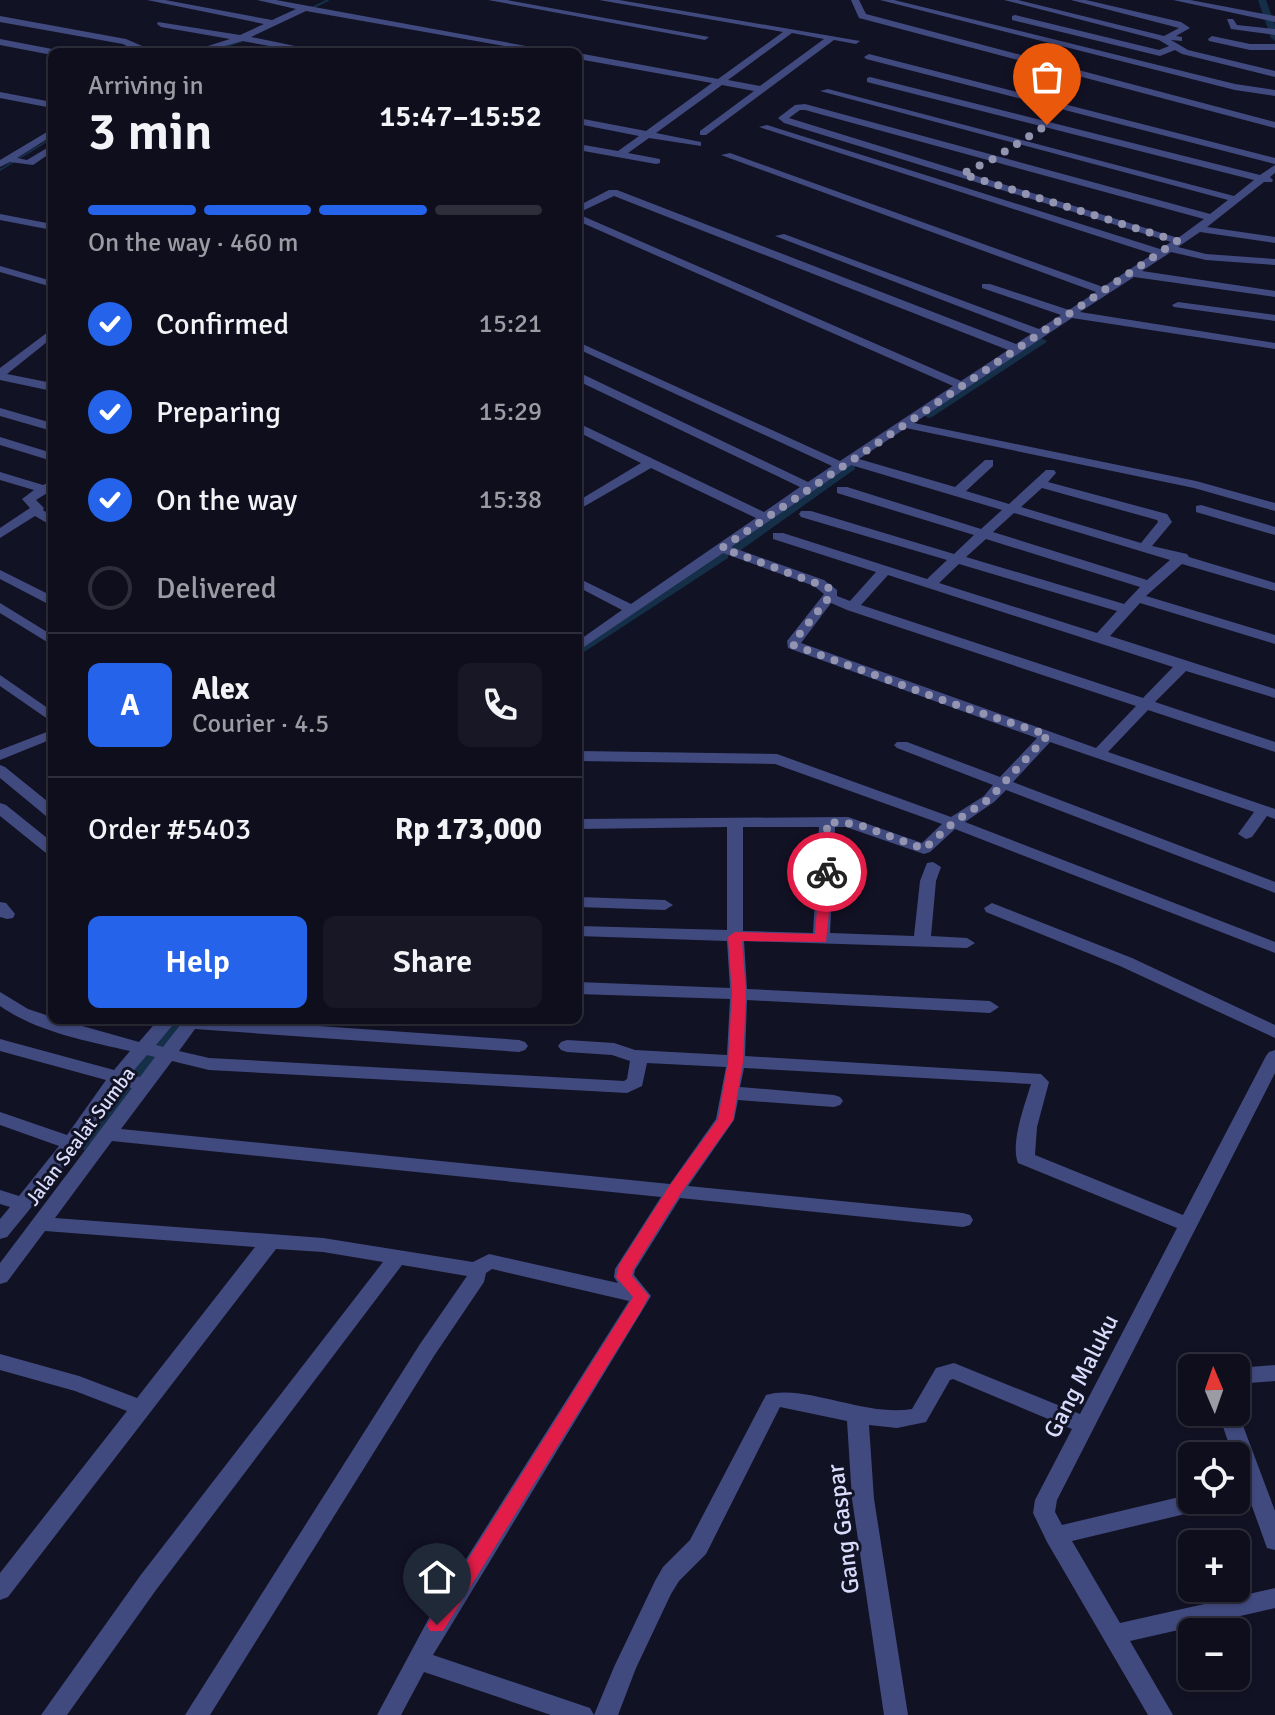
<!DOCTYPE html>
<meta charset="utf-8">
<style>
body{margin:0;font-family:Signika,sans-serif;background:#171725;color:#f1f3f6;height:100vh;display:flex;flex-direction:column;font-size:30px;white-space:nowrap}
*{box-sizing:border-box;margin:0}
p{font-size:26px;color:#9b9ca3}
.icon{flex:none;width:44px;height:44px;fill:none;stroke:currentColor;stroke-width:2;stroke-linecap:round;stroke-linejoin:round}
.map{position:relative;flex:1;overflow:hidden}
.panel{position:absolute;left:48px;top:48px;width:534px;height:976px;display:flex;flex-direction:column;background:#0e0e1c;border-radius:12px;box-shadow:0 2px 6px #0004,0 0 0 2px #2e2e3b}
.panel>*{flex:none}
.needle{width:52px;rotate:358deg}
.buttons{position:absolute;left:1178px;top:1354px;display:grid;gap:16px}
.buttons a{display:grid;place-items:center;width:72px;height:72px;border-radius:12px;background:#0e0e1c;box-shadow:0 2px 6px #0004,0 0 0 2px #2e2e3b;font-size:40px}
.pin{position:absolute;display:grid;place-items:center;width:68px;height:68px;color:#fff;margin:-82px -34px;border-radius:50% 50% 50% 0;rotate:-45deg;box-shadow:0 0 8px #0007}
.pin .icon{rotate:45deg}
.courier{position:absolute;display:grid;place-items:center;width:80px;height:80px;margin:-40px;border:6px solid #e11d48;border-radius:50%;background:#fff;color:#222;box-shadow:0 2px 10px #0007}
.head em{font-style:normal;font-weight:600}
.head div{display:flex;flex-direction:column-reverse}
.head{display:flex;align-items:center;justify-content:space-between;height:136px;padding:0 40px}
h1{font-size:52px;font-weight:600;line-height:60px}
.bar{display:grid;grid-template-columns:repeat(4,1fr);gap:12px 8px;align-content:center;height:96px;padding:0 40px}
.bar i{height:10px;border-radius:6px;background:#2e2e3b}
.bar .on{background:#2563eb}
.bar p{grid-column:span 4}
.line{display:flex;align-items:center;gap:20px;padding:0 40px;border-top:2px solid #2e2e3b}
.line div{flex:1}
.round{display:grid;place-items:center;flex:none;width:84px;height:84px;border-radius:12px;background:#171725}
ol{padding:0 40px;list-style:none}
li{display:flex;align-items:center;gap:24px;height:88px}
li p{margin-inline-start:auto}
li .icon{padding:8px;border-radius:50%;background:#2563eb;color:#fff;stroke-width:4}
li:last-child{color:#9b9ca3}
li i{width:44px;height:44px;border:4px solid #2e2e3b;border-radius:50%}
.button{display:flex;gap:16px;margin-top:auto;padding:16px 40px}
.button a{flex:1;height:92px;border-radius:12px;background:#2563eb;color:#fff;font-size:32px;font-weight:600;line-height:92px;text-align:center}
.button a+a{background:#171725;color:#f1f3f6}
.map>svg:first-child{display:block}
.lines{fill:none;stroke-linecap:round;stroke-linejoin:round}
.stream{stroke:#142f47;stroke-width:2}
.canal{fill:#142f47;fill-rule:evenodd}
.minor{fill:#414a7f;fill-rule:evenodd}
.route{fill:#e11d48}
.done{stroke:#9395b0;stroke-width:8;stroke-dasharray:0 14.4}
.labels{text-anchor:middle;stroke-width:6;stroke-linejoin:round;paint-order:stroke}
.street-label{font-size:20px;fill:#d9dbfb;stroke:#121225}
.near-street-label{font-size:24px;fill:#d9dbfb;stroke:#121225}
</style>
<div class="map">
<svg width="1275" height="1715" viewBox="0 0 1275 1715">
<rect width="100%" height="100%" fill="#121225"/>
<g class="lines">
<path class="stream" d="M312 8 328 0
M208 52 242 41
M0 170 52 138"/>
<path class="canal" d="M1258 0H1266L1275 25V41L1271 38Z
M1041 338 1047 341 1045 343 932 417 928 418 922 414Z
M851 462 855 463V469L741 550H731V544Z
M723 551 728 552V558L578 656V646Z
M172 1020H191L85 1150H71L69 1145 71 1140Z"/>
<path class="minor" d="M147 0H165L272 20 296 9 257 0H276L559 52H539L306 11 251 37 324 52H304L242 41 204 52H189L230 39 161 27 157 24 158 22 240 35 264 24Z
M488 0H507L709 37 705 40Z
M599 0H619L860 41 856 44 834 40 706 135H700V131L754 91 722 85 656 133 701 142V146L649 138 628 153 660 159V163L656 164 578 150V144L618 151 639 136 578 124V118L646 131 712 83 578 59V53L718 79 783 32ZM792 33 824 39 760 86 728 80Z
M851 0H859L866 14 1275 122V128L859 18Z
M880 0H894L1235 84 1275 90V96L1235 90Z
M1004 0H1018L1164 36 1179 28 1071 0H1086L1181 22 1190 28 1176 36 1182 37V41L1171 40 1188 50 1275 71V77L1182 54 1175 50 1160 56 1012 20V16L1015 15 1159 50 1169 46 1159 40Z
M1173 0H1190L1275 16V22Z
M0 16 126 39 156 52H137L123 44 0 22Z
M1227 19H1233L1237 25 1275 29V35L1231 29Z
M1212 36 1250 44H1275V50H1250L1209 41 1208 39Z
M0 39 52 49 57 52H52V55L0 45Z
M869 54 1275 158V164L866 59 864 57Z
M870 77 1260 175 1275 165V173L1270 177 1273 180 1272 182H1264L1207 227 1275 237V243L1200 232 1178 247 1206 254 1275 259V265L1206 260 1171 252 1142 271 1275 291V297L1134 277 1080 312 1275 343V349L1072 318 914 423 1196 481 1275 503V511L1194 488 906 428 859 459 955 487 985 460H993V466L966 491 1009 504 1046 470H1054L1056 473 1048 482 1167 514 1172 522 1152 546 1187 554 1189 557 1275 583V591L1182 564 1146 596 1275 635V644L1140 603 1110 636 1275 689V698L1186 671 1155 702 1275 742V752L1148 710 1108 752 1275 809V819L1267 816 1252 837 1246 839 1238 834 1254 812 1050 742 1013 782 1275 882V893L1006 790 994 802 965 822 1275 942V953L955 829 930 852 924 854 846 827H835L830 933 914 936 920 881 927 863 933 862 941 867 936 881 931 936 967 938 975 943 967 948 744 941 747 989 990 1001 999 1007 990 1013 747 1000 745 1056 1041 1074 1049 1082 1037 1127 1035 1155 1183 1215 1266 1056 1269 1052 1275 1050V1073L1057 1500 1055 1512 1062 1525 1192 1494V1500H1217L1214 1506 1206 1509 1072 1541 1120 1623 1275 1588V1608L1130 1641 1173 1715H1148L1047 1542 1033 1513 1035 1500 1072 1429 953 1379 950 1380 926 1422 897 1428 869 1425 874 1499 908 1715H884L852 1499 847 1421 780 1407 706 1554 679 1581 671 1594 636 1668 618 1715H594L614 1667 655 1581 663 1567 690 1540 766 1395C804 1383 865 1417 912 1409L936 1368 954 1363 1080 1414 1177 1228 1018 1163C1010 1143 1025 1104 1031 1084L744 1068 740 1087 834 1095 840 1097 843 1101 840 1105 834 1107 738 1100 734 1120 688 1186 963 1213 970 1215 973 1220 970 1225 963 1227 680 1198 635 1270 634 1275 651 1296 433 1655 590 1708 594 1715H551L424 1672 401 1715H377L429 1618 629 1301 492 1269 486 1273 484 1282 434 1356 210 1715H185L420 1344 467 1276 402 1265 156 1590 67 1715H41L140 1576 383 1262 323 1252 276 1249 8 1597 0 1600V1573L127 1411 75 1391 0 1370V1354L79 1376 137 1398 255 1247 45 1231 7 1282 0 1284V1263L132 1088 122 1085 66 1165 7 1237 0 1239V1219L10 1207 0 1204V1190L19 1196 59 1146 0 1125V1112L67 1135 106 1080 0 1051V1039L114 1070 130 1051C87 1041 37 1032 0 1006V992L28 1009 52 1017V1020H61L139 1042 158 1020H177L156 1045 163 1047 184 1020H232L519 1040 525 1042 528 1046 525 1050 519 1052 195 1029 179 1051 209 1058 624 1081 627 1079 630 1061 612 1055 567 1052 561 1050 558 1046 561 1042 567 1040 614 1043 635 1050 727 1055 730 999 578 994V982L730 988 727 941 578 936V926L727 930V827L578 829V819L848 817 922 843 942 824 775 764 578 761V751L777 754 951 817 984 796 993 785 897 748 894 745 897 742H907L1000 777 1037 738 788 648 787 641 824 594 814 586 723 553 578 651V641L622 610 578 587V578L631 604 756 518 651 468 578 510V501L641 463 578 432V423L764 512 800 487 578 381V372L808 482 832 466 578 349V342L840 461 953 386 578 221V214L961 381 1008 350 614 196 578 213V206L609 190H617L1016 344 1031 334 775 236 784 234 1039 329 1061 315 982 288V284H990L1069 310 1096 292 721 155 730 153 1103 287 1153 254 759 127 767 125 1160 249 1171 242 784 123 778 118 795 105 805 104 1210 214 1228 200 820 91 828 89 1234 196 1254 180 867 82V78ZM800 110H805L1204 219 1178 238 789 118ZM851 465 1002 510 981 529 847 487H837V493L974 535 954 554 811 511H801L799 514 801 517 947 560 927 579 783 533H773V539L876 572 850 601 837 596V590L824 580 731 547ZM1042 488 1157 520 1158 522 1141 543 1021 507ZM1014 513 1170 560 1147 580 993 532ZM986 539 1140 587 1124 604 966 557ZM959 564 1117 611 1097 633 939 583ZM888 575 1173 667 1143 698 861 605ZM831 603 847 610 1136 706 1096 748 801 643ZM743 827H819L813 933 743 931ZM147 1055 155 1057 140 1077 130 1075ZM172 1061 209 1070 627 1093 642 1086 647 1063 726 1067 716 1119 670 1184 121 1129ZM112 1141 661 1197 615 1269 614 1277 618 1283 489 1254 473 1262 323 1238 55 1218Z
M0 92 52 102V108L0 98Z
M52 129V136L17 158 27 160 52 145V152L33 165 10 162 0 167V160Z
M52 192V199L47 198V194Z
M0 214 52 224V230L0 220Z
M0 266 52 281V287L0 272Z
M1178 302 1275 315V321L1174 307 1172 305Z
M52 329V338L7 374 52 383V391L0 380V368Z
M0 408 52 423V431L0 416Z
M0 437 52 453V461L0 445Z
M0 472 43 485 52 481V490L36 500 44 508 43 510 52 516V526L35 516 0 538V528L30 508 22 499 34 490 0 480Z
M1201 505 1275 527V535L1196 512V506Z
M0 570 52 596V606L0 579Z
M0 603 52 635V645L0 613Z
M0 675 52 711V722L0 686Z
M52 730V739L0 760V750Z
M0 765 5 767 52 805V818L46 816 0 778Z
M0 803 6 805 52 842V855L46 853 0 816Z
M578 897 665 900 673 905 665 910 578 907Z
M0 902 6 903 15 914 13 918 7 919 0 917Z
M992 903 1132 958 1275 1025V1038L1120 966 986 912 984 908Z
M1275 1365V1381L1236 1384V1368Z
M1236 1407 1275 1511V1550L1267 1548 1249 1498 1236 1502 1231 1500H1236V1484L1243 1482 1236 1456H1233L1218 1412H1236Z"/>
</g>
<path class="route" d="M827 868 833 872 826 942 742 941 746 993 743 1062 733 1120 681 1193 633 1270 632 1276 649 1296 641 1311 443 1631H430L427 1625 430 1620 633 1297 616 1277 619 1265 670 1185 718 1119 728 1062 732 993 728 937 735 932 815 934 820 872Z"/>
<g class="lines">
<path class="done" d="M827 872V822L857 824 924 849 953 823 989 799 1048 735 951 703 793 645 794 641 831 595 829 588 722 548 1177 241 962 174 993 159 1047 125"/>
</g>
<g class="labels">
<g class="street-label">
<text transform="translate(80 1136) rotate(-53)" y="7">Jalan Sealat Sumba</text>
</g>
<g class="near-street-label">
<text transform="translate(1081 1376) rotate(-63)" y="8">Gang Maluku</text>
<text transform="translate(843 1529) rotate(-97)" y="8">Gang Gaspar</text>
</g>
</g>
</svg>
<div class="buttons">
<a><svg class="needle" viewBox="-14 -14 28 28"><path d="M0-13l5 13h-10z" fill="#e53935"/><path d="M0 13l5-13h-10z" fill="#9b9ca3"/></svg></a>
<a><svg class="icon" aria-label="locate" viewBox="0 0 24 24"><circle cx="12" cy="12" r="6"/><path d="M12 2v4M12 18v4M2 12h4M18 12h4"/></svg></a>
<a>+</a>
<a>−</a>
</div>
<div class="pin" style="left:1047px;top:125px;background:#ea580c"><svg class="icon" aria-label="bag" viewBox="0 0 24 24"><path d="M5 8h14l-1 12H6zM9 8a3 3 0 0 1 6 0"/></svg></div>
<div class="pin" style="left:437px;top:1625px;background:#1f2937"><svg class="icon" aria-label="home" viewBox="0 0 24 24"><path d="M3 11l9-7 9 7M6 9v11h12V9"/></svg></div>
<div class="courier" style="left:827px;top:872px"><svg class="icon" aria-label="bike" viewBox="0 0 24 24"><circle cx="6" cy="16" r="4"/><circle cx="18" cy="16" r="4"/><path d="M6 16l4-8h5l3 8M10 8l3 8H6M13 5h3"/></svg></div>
<section class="panel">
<div class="head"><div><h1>3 min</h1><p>Arriving in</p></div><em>15:47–15:52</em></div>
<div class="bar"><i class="on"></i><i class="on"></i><i class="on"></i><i></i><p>On the way · 460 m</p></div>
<ol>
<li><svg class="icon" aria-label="check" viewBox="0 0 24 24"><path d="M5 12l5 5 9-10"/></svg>Confirmed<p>15:21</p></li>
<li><svg class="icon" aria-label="check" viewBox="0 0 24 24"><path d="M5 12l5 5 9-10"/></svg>Preparing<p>15:29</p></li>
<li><svg class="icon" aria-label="check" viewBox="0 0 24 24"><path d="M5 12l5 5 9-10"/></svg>On the way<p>15:38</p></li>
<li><i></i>Delivered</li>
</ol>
<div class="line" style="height:144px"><b class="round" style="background:#2563eb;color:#fff">A</b><div><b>Alex</b><p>Courier · 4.5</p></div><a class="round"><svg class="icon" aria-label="phone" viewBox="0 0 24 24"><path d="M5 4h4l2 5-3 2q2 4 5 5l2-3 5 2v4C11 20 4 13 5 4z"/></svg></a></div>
<div class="line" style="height:104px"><div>Order #5403</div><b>Rp 173,000</b></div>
<div class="button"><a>Help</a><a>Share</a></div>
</section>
</div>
